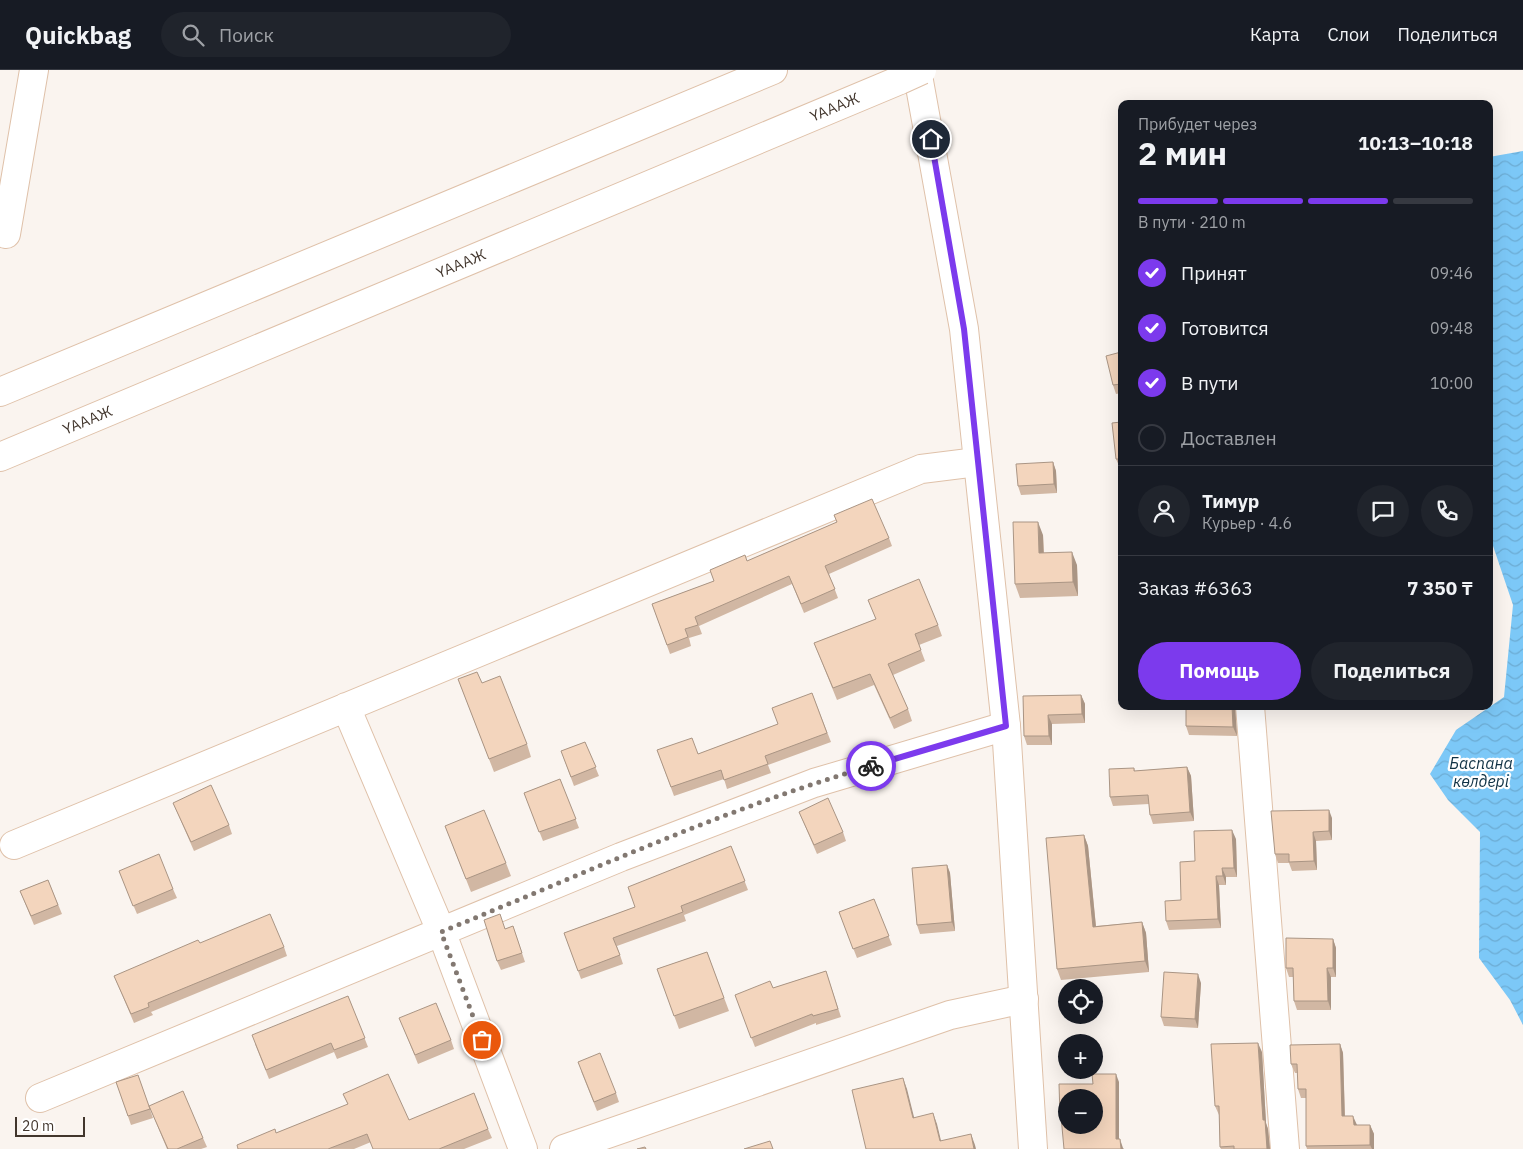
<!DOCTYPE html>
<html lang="ru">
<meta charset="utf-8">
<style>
body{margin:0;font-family:"IBM Plex Sans",sans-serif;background:#20242c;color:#f1f3f6;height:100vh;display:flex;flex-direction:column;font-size:19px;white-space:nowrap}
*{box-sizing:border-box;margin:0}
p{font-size:16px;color:#9ea1a6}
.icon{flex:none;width:28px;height:28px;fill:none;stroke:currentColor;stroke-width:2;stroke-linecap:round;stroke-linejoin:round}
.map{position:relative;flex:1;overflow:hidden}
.panel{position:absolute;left:1118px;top:30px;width:375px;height:610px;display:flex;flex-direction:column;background:#171b24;border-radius:10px;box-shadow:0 5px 20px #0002}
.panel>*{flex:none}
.buttons{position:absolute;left:1058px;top:909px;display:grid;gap:10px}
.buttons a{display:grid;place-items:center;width:45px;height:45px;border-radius:50%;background:#171b24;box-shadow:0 5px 20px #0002;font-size:25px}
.scale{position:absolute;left:15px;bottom:12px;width:70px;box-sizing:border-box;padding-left:5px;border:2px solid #42362d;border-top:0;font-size:14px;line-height:18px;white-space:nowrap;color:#42362d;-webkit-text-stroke:4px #fff;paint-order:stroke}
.pin{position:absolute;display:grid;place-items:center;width:42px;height:42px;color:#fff;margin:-21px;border:2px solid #fff;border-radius:50%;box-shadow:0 1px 5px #0007}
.courier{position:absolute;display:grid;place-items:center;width:50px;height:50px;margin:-25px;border:4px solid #7c3aed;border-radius:50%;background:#fff;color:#222;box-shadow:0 1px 6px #0007}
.summary em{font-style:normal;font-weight:700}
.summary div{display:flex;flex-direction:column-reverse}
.summary{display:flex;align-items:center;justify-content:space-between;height:85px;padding:0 20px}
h1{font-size:32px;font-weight:700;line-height:38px}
.bar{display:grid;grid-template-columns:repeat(4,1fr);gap:8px 5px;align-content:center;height:60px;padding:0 20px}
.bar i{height:6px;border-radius:4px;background:#363941}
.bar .current{background:#7c3aed}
.bar p{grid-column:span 4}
.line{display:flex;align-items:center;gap:12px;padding:0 20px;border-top:1px solid #363941}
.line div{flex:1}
.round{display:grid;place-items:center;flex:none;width:52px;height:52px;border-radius:26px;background:#20242c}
ol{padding:0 20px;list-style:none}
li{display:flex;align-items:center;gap:15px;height:55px}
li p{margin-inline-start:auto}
li .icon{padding:5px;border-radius:50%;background:#7c3aed;color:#fff;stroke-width:4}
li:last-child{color:#9ea1a6}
li i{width:28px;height:28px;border:2px solid #363941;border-radius:50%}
.action{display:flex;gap:10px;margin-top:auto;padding:10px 20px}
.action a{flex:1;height:58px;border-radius:30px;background:#7c3aed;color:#fff;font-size:20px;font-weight:700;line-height:58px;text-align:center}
.action a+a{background:#20242c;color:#f1f3f6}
header{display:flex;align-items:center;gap:30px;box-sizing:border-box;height:70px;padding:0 25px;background:#171b24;border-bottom:1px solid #363941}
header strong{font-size:24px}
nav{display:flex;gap:28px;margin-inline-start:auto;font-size:18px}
.search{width:350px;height:45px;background:#20242c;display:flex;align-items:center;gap:12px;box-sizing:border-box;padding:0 18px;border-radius:28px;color:#9ea1a6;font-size:19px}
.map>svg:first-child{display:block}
.water{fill:url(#water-waves)}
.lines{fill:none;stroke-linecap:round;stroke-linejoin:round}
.minor-casing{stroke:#dfc1a9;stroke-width:30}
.major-casing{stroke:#dfc1a9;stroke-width:30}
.highway-casing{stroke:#dfc1a9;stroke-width:30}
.minor{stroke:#fff;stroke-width:28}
.major{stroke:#fff;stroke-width:28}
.highway{stroke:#fff;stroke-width:28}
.highway-bridge-casing{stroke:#dfc1a9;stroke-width:30;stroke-linecap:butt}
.highway-bridge{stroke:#fff;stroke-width:28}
.wall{fill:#d1b7a3}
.shaded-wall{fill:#aa9584}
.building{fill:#f3d5bd;stroke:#aa9584;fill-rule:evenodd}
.done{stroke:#827871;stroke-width:5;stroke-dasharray:0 9}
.route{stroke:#7c3aed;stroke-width:6}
.labels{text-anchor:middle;stroke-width:4.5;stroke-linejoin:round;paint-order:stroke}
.street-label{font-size:15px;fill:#42362d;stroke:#fff}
.water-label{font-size:16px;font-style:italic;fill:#103245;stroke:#fff}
</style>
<header>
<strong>Quickbag</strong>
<div class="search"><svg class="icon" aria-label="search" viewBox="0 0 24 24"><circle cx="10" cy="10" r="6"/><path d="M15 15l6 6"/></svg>Поиск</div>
<nav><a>Карта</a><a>Слои</a><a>Поделиться</a></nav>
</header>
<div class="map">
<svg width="1523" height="1079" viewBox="0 0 1523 1079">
<defs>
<pattern id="water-waves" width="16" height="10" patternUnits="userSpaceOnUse" patternTransform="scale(1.25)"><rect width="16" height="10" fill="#7cc8f7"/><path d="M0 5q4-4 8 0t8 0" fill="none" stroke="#6cacd4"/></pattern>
</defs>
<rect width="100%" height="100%" fill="#faf4ef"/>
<path class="water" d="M1523 81V955L1510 930 1479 888 1480 762 1448 730 1430 704 1456 660 1504 627 1513 535 1489 464V87Z"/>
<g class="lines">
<g class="minor-casing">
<path id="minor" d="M6 164 34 0
M1250 636 1285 1079
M346 637 441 861 523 1079
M14 775 921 399 977 392
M40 1028 621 787 814 713 1006 656
M564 1079 950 945 1024 929"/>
</g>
<g class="major-casing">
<path id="major" d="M917 0 964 259 1006 656 1033 1079"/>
</g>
<g class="highway-casing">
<g id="highway">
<path d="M0 322 773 0"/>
<path id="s1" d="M0 387 900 10"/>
</g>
</g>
<use href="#minor" class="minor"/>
<use href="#major" class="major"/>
<use href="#highway" class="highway"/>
<g class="highway-bridge-casing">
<path id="highway-bridge" d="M900 10 922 0"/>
</g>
<use href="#highway-bridge" class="highway-bridge"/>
</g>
<path class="wall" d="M1121 282V323L1116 324 1113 315Z
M1121 352V398H1120L1116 389Z
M1053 392 1056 401 1057 423 1021 425 1018 416Z
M834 445 889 468 892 476 829 504 838 528 804 543 792 514 699 556 702 564 689 568 691 576 670 584 652 534 714 511 710 500 747 491 837 452Z
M1043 465 1044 483 1077 495 1078 526 1020 528 1015 514Z
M868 530 938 555 942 566 919 575 925 591 893 605 908 639 912 651 894 659 874 615 837 630 814 573 876 549Z
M458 609 482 613 527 674 531 687 494 702Z
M812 623 831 672 768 695 771 703 727 719 724 709 674 726 657 680 698 684 778 654Z
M1081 625 1085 634V653L1052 654V675H1027L1024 666 1023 626Z
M1235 636 1237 666 1189 665 1186 656Z
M585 672 599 706 574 716 561 681Z
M1187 697 1191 706 1194 751 1153 754 1150 745 1149 734 1113 736 1110 727 1134 698 1135 701Z
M560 709 579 758 543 771 524 723Z
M173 733 229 755 232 764 194 781Z
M799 742 843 762 846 771 817 784Z
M1332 748V770L1316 771 1317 800 1292 801 1289 793H1278L1275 784Z
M445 756 506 793 511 806 471 822Z
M1084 765 1088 776 1096 856 1142 852 1146 863 1149 902 1061 910 1057 899Z
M1236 769 1237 807H1226V815H1219L1221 858 1169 860 1166 851 1181 830Z
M731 776 748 820 684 845 686 851 617 876 623 894 581 909 564 863 635 837Z
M947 795 950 803 955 861 920 864 917 855Z
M119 801 173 819 177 828 137 844Z
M48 810 62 844 34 855 20 821Z
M874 829 892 875 857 888 839 842Z
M513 856 525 892 501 900 497 891 505 859Z
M1333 869 1336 878V907H1331V940H1297L1294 931 1293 907H1289L1286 898Z
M284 877 287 886 151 942 153 945 134 953 114 906Z
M707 882 729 941 679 959 657 899Z
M826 901 841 947 816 955V953L755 977 735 925 773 918Z
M1201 913 1198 958 1164 956 1161 947Z
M348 926 368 977 337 989 334 982 269 1009 255 974Z
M403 957 451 970 454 979 418 994Z
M1340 974 1343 983 1345 1046 1357 1055H1370L1374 1064V1079H1307L1306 1076V1028H1301L1298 1019V1003H1295L1291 994Z
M1262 982 1266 1053 1268 1059 1270 1079H1221L1220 1077 1219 1045 1215 1036Z
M581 1001 616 1023 619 1032 597 1041Z
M138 1005 153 1048 131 1055 116 1012Z
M343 1024 409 1050 488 1059 492 1068 464 1079H373L371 1072 354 1079H238L276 1063 348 1035Z
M149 1036 203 1068 207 1077 201 1079H167Z"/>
<path class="shaded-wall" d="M1053 392 1056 401 1057 423 1054 414Z
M1038 452 1043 465 1044 496 1039 483Z
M1072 482 1077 495 1078 526 1073 512Z
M1081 625 1085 634V653L1082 644Z
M1232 636H1235L1237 666 1233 657Z
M1048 645 1052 654V675L1049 666Z
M1187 697 1191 706 1194 751 1190 742Z
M1329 740 1332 748V770L1329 761Z
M1232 760 1236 769 1237 807 1234 798Z
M1313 762 1316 771 1317 800 1314 791Z
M1084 765 1088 776 1097 868 1093 857Z
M947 795 950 803 955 861 952 852Z
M1222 798 1226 807V815L1223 806Z
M1216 806 1219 815 1221 858 1218 849Z
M1142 852 1146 863 1149 902 1145 891Z
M1333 869 1336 878V907L1333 898Z
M1327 898 1331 907V940L1328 931Z
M1198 904 1201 913 1198 958 1195 949Z
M1258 973 1262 982 1266 1053 1268 1059 1270 1079H1267L1263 1050Z
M1340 974 1343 983 1345 1055 1342 1046Z
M1116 1004 1119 1012V1078L1116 1069Z
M903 1008 907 1019 917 1059 913 1048Z
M933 1043 937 1054 943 1079 940 1071Z
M1353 1046 1357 1055V1064L1354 1055Z
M1370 1055 1374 1064V1079H1372L1370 1075Z
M971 1064 975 1075 976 1079H974Z
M1120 1069 1123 1078 1124 1079H1121Z"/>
<path class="building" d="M1121 282V314L1113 315 1106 286Z
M1121 352V389H1116L1112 353Z
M1053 392 1054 414 1018 416 1016 394Z
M872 429 889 468 825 496 835 519 801 534 789 506 695 547 698 555 685 559 688 567 667 575 652 534 714 511 710 500 745 485 747 491 837 452 834 445Z
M1013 452H1038L1039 483 1072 482 1073 512 1015 514Z
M1120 488H1121V522Z
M919 509 938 555 915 564 921 580 888 594 908 639 890 648 870 604 833 618 814 573 876 549 868 530Z
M477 602 482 613 500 606 527 674 489 689 458 609Z
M812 623 827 663 765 686 768 694 724 710 721 700 671 717 657 680 692 668 698 684 778 654 772 638Z
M1081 625 1082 644 1048 645 1049 666H1024L1023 626Z
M1186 636H1232L1233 657 1186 656Z
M585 672 596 697 571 707 561 681Z
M1187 697 1190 742 1150 745 1148 725 1110 727 1109 699 1134 698V701Z
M560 709 576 749 539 762 524 723Z
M211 715 229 755 191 772 173 733Z
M828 728 843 762 814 775 799 742Z
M484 740 506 793 466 809 445 756Z
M1329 740V761L1313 762 1314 791 1289 792V784H1275L1271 741Z
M1232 760 1234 798H1222L1223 806H1216L1218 849 1166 851 1165 831 1181 830 1180 792 1195 791 1194 761Z
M1084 765 1093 857 1142 852 1145 891 1057 899 1046 768Z
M731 776 745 811 681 836 683 842 613 868 620 885 578 901 564 863 635 837 628 817Z
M159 784 173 819 133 836 119 801Z
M947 795 952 852 917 855 912 798Z
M48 810 58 835 31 846 20 821Z
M874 829 889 866 853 879 839 842Z
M270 844 284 877 148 933 149 937 131 944 114 906 198 870 200 873Z
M500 844 505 859 513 856 522 883 497 891 484 850Z
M1286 868 1333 869V898H1327L1328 931H1294L1293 898H1286Z
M707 882 724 928 674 946 657 899Z
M826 901 838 939 813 946 812 944 751 968 735 925 770 911 773 918Z
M1164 902 1198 904 1195 949 1161 947Z
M348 926 365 968 334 980 331 973 266 1000 252 965Z
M436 933 451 970 415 985 399 948Z
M1258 973 1263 1050H1265L1267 1079H1234V1076L1220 1077 1219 1036H1215L1211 974Z
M1340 974 1342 1046H1353L1354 1055H1370V1075L1306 1076V1019H1298L1297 994H1291L1290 975Z
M600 983 616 1023 594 1032 578 992Z
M388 1004 409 1050 474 1023 488 1059 439 1079H373L367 1064 328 1079H238L237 1075 275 1059 276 1063 348 1034 343 1024Z
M1092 1004H1116V1069H1120L1121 1079H1064L1061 1046H1060L1059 1014H1093ZM1066 1028H1094V1055H1066Z
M138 1005 150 1039 128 1046 116 1012Z
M903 1008 913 1048 933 1043 940 1071 971 1064 974 1079H866L852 1020Z
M183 1021 203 1068 177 1079H168L149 1036Z
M770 1071 773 1079H744Z
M645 1077 646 1079H637Z"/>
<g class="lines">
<path class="done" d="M482 970 441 862C583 804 724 739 871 696"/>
<path class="route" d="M871 696 1006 656 964 259 931 69"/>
</g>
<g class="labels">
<g class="street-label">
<text dy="5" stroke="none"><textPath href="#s1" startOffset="905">ҮАААЖ</textPath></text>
<text dy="5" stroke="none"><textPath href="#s1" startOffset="500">ҮАААЖ</textPath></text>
<text dy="5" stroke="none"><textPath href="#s1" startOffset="95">ҮАААЖ</textPath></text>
</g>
<g class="water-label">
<text x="1481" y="699">Баспана<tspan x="1481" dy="18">көлдері</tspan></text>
</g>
</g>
</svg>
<div class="buttons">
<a><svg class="icon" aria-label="locate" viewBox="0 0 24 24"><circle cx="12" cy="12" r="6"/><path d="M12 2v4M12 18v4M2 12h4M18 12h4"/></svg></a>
<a>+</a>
<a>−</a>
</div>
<div class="scale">20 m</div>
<div class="pin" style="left:482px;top:970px;background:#ea580c"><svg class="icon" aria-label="bag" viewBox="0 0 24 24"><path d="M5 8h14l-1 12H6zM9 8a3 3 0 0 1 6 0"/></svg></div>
<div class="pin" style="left:931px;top:69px;background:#1f2937"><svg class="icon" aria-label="home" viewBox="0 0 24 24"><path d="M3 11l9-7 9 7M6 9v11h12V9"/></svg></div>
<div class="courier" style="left:871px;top:696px"><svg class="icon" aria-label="bike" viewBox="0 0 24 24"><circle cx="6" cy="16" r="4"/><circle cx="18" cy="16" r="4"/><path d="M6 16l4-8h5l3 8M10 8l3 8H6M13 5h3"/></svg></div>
<section class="panel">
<div class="summary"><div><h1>2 мин</h1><p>Прибудет через</p></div><em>10:13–10:18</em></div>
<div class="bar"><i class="current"></i><i class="current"></i><i class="current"></i><i></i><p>В пути · 210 m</p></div>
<ol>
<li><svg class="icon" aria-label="check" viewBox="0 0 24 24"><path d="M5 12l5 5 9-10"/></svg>Принят<p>09:46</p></li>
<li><svg class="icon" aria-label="check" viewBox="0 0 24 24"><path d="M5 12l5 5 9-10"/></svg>Готовится<p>09:48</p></li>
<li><svg class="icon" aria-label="check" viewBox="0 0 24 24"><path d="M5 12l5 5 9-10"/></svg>В пути<p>10:00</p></li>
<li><i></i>Доставлен</li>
</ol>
<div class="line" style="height:90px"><a class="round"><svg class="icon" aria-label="person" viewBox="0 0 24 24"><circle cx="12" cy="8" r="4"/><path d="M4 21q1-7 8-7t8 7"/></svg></a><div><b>Тимур</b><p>Курьер · 4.6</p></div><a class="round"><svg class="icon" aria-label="chat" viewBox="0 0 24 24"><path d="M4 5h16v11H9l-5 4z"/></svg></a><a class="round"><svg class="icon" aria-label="phone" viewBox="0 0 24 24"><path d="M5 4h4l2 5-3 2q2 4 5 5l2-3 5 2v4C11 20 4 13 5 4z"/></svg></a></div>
<div class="line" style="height:65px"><div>Заказ #6363</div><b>7 350 ₸</b></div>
<div class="action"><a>Помощь</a><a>Поделиться</a></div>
</section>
</div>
